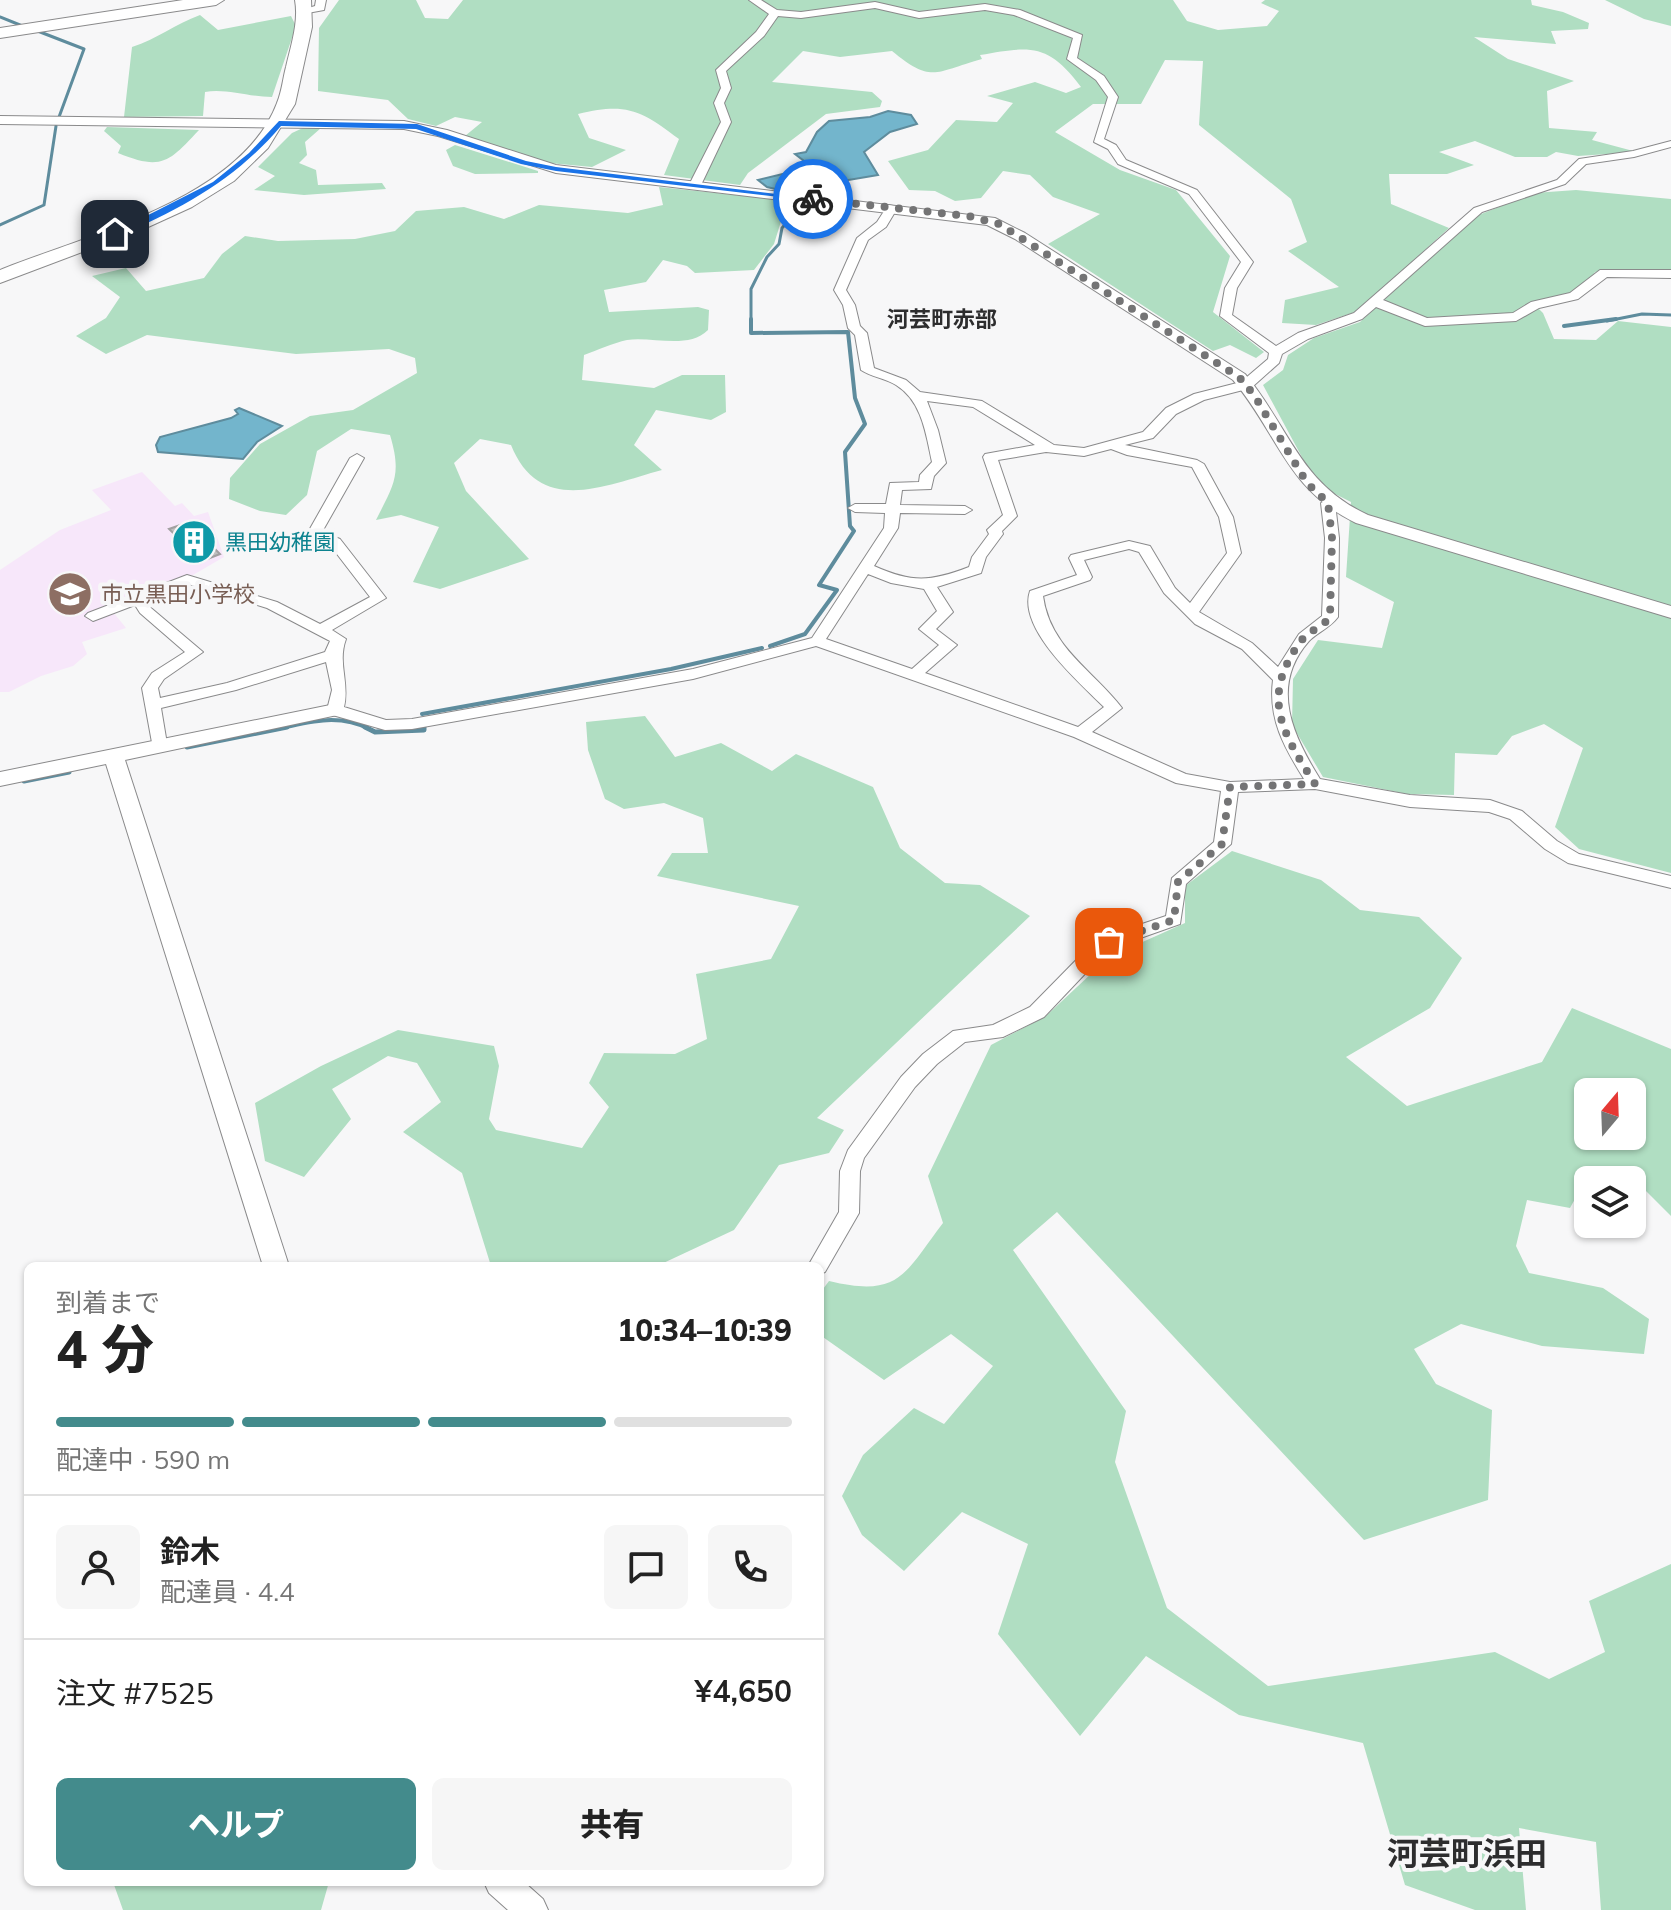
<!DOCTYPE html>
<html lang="ja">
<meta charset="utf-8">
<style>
body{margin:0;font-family:Mulish,"Noto Sans JP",sans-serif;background:#f6f6f6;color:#222;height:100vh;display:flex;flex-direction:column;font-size:30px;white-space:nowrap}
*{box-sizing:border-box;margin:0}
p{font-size:26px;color:#767676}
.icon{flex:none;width:44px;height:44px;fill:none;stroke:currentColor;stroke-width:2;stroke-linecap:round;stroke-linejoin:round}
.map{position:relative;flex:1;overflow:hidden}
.sheet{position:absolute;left:24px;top:1262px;width:800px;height:624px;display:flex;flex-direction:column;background:#fff;border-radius:12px;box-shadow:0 2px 6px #0004}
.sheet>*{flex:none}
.needle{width:52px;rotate:19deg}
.buttons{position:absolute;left:1574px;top:1078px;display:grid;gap:16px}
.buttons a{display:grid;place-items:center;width:72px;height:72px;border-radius:12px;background:#fff;box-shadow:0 2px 6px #0004;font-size:40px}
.pin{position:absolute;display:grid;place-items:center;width:68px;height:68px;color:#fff;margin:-34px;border-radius:16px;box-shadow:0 4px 12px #0006}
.courier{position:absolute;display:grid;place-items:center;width:80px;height:80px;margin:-40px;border:6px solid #1a73e8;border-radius:50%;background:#fff;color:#222;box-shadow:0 2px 10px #0007}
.head em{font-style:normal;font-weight:800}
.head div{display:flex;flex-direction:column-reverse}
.head{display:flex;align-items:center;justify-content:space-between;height:136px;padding:0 32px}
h1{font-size:52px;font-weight:800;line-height:60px}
.bar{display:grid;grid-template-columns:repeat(4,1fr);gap:12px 8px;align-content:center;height:96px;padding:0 32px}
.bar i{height:10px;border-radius:6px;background:#e0e0e0}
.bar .active{background:#438b8c}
.bar p{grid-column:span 4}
.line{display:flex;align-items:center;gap:20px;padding:0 32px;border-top:2px solid #e0e0e0}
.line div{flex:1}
.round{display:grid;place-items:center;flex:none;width:84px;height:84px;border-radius:12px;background:#f6f6f6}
.primary-button{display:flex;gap:16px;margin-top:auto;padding:16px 32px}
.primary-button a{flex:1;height:92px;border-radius:12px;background:#438b8c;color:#fff;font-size:32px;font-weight:800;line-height:92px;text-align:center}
.primary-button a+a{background:#f6f6f6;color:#222}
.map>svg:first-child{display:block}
.education{fill:#f7e7fa}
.green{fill:#b0dec2;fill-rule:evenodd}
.water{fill:#73b5cc;stroke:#5e8c9d;stroke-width:2}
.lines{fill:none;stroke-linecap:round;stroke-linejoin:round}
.stream-far2{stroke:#5e8c9d;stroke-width:3}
.stream-far1{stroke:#5e8c9d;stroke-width:4}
.stream{stroke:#5e8c9d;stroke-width:5}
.building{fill:#c0bfbf;stroke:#a2a0a1;stroke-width:2}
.minor-casing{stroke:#8a8a8b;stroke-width:2}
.tertiary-casing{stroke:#8a8a8b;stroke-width:2}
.trunk-casing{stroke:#8a8a8b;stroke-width:2}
.minor{fill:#fff;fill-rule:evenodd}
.tertiary{fill:#fff;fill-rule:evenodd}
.trunk{fill:#fff;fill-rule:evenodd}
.route{fill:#1a73e8}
.done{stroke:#747475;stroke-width:8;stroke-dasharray:0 14.4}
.labels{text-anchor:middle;stroke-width:8;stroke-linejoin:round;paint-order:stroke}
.far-quarter-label{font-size:22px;font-weight:bold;fill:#2d2d2e;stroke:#f7f7f8}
.culture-label{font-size:22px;fill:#0d838f;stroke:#f7f7f8;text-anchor:start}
.education-label{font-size:22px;fill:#785e54;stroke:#f7f7f8;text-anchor:start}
.near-quarter-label{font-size:32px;font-weight:bold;fill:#2d2d2e;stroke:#f7f7f8}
</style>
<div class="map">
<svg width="1671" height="1910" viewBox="0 0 1671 1910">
<rect width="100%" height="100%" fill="#f7f7f8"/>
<path class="education" d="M142 472 175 506 182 503 194 516 208 512 224 557 193 575 90 614 113 612 126 628 82 642 87 654 73 666 41 676 9 692H0V570L60 530 111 510 92 490Z"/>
<path class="green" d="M339 0H416L425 18 448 19 463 0H1173L1187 21 1218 30 1267 26 1279 11 1261 3 1265 0H1531L1532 5 1563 12 1589 23 1588 29 1551 31 1556 44 1474 37 1508 59 1574 81 1547 91 1549 128 1597 132 1592 140 1637 152 1578 156 1556 152 1547 157H1515L1475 141 1439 152 1474 165 1447 174H1389L1391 204 1449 228 1358 311 1316 325 1282 323 1285 300 1339 287 1288 251 1307 242 1291 199 1199 125 1203 61 1165 60 1141 104H1093L1055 132 1120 170 1176 190 1230 256 1213 312 1264 352 1256 358 1230 345 1213 351 1048 244 1100 214 1053 197 1030 175 1003 171 981 198 955 201 935 191 909 190 888 161 928 150 956 120 997 122 1013 103 987 96 1035 82 1066 93 1081 87C1048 43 1031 46 980 55L982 59C935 72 932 84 892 51L840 57 803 51 772 82 872 92 882 101 880 107 826 114 748 173 740 185 664 175 679 139C641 110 626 102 578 114L589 138 626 150 592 167 549 163 465 136 482 122 455 117 436 126 408 119 388 100 318 91 319 28Z
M1605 0H1671V26L1644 19Z
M200 15 218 30 291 16 296 26 272 97C249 97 225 88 205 92L203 116 124 117 132 47C157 39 175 24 200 15Z
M107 127 199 130C169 162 162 171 118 153L121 146 104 131Z
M305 127 321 128 305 142 307 155 299 163 316 170 318 185 382 183 386 189 304 195 254 190 275 176 258 167 292 133Z
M455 145 538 171V173L475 174 453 166 446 150Z
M659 187 793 201 800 206 783 215 774 244 754 270 695 273 687 266 663 260 646 282 604 290 609 312 698 307 709 310 708 330C688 350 652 336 627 340 613 343 598 350 584 355L582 380 654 388 682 375H725L726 412 711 420 656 410 634 445 662 470C606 485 540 517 511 445L480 439 454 463 466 491 529 559 440 589 413 582 439 527 401 515 376 520C394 484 402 475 390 435L351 429 317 451 307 495 286 515 260 511 229 499 230 478 260 444 310 416 353 410 417 373 415 358 389 349 296 354 147 335 106 354 76 336 106 318 120 297 92 276 126 268 146 291 204 278 222 254 245 236 278 241 355 239 395 231 416 211 464 207 504 219 539 205 628 213 663 205Z
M1576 190 1671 199V271L1615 269 1595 272C1582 296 1559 299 1533 303L1543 313 1554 339 1596 340 1618 321 1671 327V873L1579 849 1555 827 1583 748 1544 724 1512 736 1497 755 1455 753 1454 795 1407 794 1323 777 1292 725 1293 679 1318 640 1382 648 1394 602 1346 577 1351 502 1317 485 1263 385 1283 370 1288 355 1314 338 1360 322 1476 216 1534 193Z
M645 716 675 757 721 743 772 771 796 754 873 787 900 848 945 883 980 885 1030 916 817 1118 844 1130 829 1153 779 1165 734 1230 657 1266H491L462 1173 403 1132 441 1102 417 1063 388 1056 332 1089 351 1119 304 1177 265 1161 255 1103 321 1066 398 1030 494 1046 499 1066 489 1119 496 1130 582 1148 609 1107 589 1083 604 1053 675 1054 707 1039 696 974 771 959 799 906 657 876 672 853H708L703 818 664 803 624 809 605 799 588 750 586 722Z
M1232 851 1321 880 1360 910 1419 917 1462 958 1430 1008 1346 1057 1407 1106 1542 1062 1572 1008 1671 1049V1216L1636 1181 1586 1179 1570 1208 1527 1200 1516 1246 1529 1273 1603 1288 1649 1319 1644 1354 1542 1346 1461 1324 1414 1349 1436 1384 1492 1410 1488 1500 1364 1540 1057 1212 1013 1250 1126 1411 1115 1462 1167 1608 1268 1686 1495 1652 1549 1679 1605 1652 1589 1601 1671 1564V1910H1601L1596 1842 1519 1828 1526 1910H1475L1405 1885 1363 1743 1239 1715 1146 1656 1080 1736 998 1634 1028 1544 962 1512 904 1571 862 1535 842 1496 863 1455 914 1408 944 1424 993 1366 951 1334 884 1380 820 1335V1293L829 1281C900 1298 904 1274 943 1223L928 1176 991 1045 1046 1016 1109 957 1185 923V886ZM1588 1092H1632V1136H1588Z
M113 1882H329L321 1910H123Z"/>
<path class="water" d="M888 111 911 115 917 124 890 132 864 152 878 175 795 189 796 192 792 193 767 187 758 180 795 171 804 161 795 154 806 152 817 132 829 121 870 117Z
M239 408 282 426 257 442 243 459 158 452 156 445 160 437 231 418 238 414 235 410Z"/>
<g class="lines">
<path class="stream-far2" d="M0 17 25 27
M35 30 84 49 59 117
M0 225 44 205 56 126
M751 321V289L767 257 779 244 782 228 804 203
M1607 321 1642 314 1671 315"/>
<path class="stream-far1" d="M751 319V333L848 332 855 398 865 424 845 452 850 526 854 531 819 585 837 590 805 634 770 646
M1564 326 1616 319
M422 714 671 669 762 648
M277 729C308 722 339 713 369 729"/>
<path class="stream" d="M365 727 375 732 424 730V727
M187 747 287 727
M24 781 69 772"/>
</g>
<path class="building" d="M189 522 220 554 202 561 169 529Z"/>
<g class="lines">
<g class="minor-casing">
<path id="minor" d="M316 0H326L324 10 302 14V10L315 6Z
M749 0H761L777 10 801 12 875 2 919 12 985 4 1020 10 1082 35 1077 58 1104 76 1118 97 1104 139 1116 145 1126 160 1197 190 1253 262 1237 288 1232 315 1276 346 1298 333 1354 313 1474 208 1557 180 1579 159 1633 151 1671 141V147L1634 157 1586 164 1565 184 1482 212 1383 300 1427 318 1513 313 1531 302 1570 293 1600 270H1671V278L1607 277 1578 299 1539 308 1516 321 1425 326 1376 307 1362 319 1308 339 1282 354 1279 363 1251 388 1204 400 1176 414 1153 438 1125 445 1197 460 1204 464 1233 517 1241 553 1199 612 1252 643 1278 667 1299 634 1322 616 1325 538 1321 503 1328 499 1335 503 1339 538 1338 617C1330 628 1318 632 1309 641 1269 686 1293 736 1320 779L1410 795 1490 800 1522 811 1557 841 1579 854 1671 876V888L1568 863 1545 849 1510 819 1489 812 1410 807 1315 789 1238 792 1231 844 1186 884 1180 924 1115 947 1099 959 1044 1017 1003 1037 965 1042 937 1064 915 1087 864 1158 860 1171 859 1213 825 1272 820 1274V1266H808L839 1212 840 1171 848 1150 901 1077 923 1054 953 1031 993 1025 1030 1007 1087 949 1103 937 1166 916 1172 878 1214 842 1221 791 1176 783 1074 737 816 646 693 679 412 729 385 730 329 714 327 710 332 690 326 662 236 690 161 708 167 744 165 748H153L142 688 152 673 185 652 140 613 135 605 93 621 85 616 88 613 187 575 277 602 320 624 370 597 330 545 307 534 350 458 357 454 364 458 322 532 340 539 386 598 332 630 346 639C337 663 350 683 344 707L386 720 412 719 693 669 812 638 884 528 885 513 855 512 848 508 855 504H886L890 483 919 482 920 475 932 462C926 434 922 401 896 385 885 378 871 377 861 370L855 335 848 328 843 305 834 290 857 238 877 222 888 205 898 207 886 227 868 240 846 290 855 305 860 326 867 333 874 368 906 380 920 392 982 401 1054 445 1084 448 1143 432 1166 408 1194 394 1241 382 1268 359 1269 353 1220 316 1225 288 1241 262 1189 194 1118 164 1108 149 1094 142 1108 97 1096 80 1067 59 1073 38 1014 15 985 10 919 18 875 8 801 18 778 16 764 36 726 71 731 88 724 103 731 122 701 185 691 187 689 185 721 122 714 103 721 88 716 70 756 32 769 14ZM927 401 973 407 1035 445 985 454 983 457 1003 515 987 530 989 534 972 557 969 567C930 582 912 583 874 566L898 528 900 513 965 514 972 510 965 506 900 505 902 490 931 489 934 476 946 463 938 430ZM1111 449 1127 455 1192 467 1219 517 1227 553 1190 603 1175 588 1150 546 1129 541 1071 555 1069 558 1077 575 1030 591C1017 629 1080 683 1104 707L1078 727 925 673 957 645 936 629 953 612 937 587 981 573 986 557 1003 534 1002 531 1017 516 998 460 1046 452 1084 456ZM1129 549 1139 552 1164 593 1195 624 1242 649 1273 680C1268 719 1284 747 1304 779L1230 782 1186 774 1092 732 1122 708C1093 670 1050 648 1043 596L1090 580 1092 577 1084 560ZM868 574 891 583 924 589 937 611 919 629 939 645 912 669 826 639ZM188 584 267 608 330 641 325 652 227 683 160 698 158 688 164 679 203 652 151 608 147 600Z"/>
</g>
<g class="tertiary-casing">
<path id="tertiary" d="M0 116 404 121 447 130 556 165 995 218 1025 233 1245 374C1290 428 1299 483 1368 515L1671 606V618L1356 523C1286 489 1279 435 1233 380L1015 239 987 225 556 173 438 136 404 129 0 124Z
M335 704 345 710 342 714 125 760 289 1266H263L106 764 0 786V772Z
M484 1882H524L543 1899 548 1910H508L489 1893Z"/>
</g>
<g class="trunk-casing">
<path id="trunk" d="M183 0H224L216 5 0 38V28Z
M295 0H311L312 27 295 104 268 148 234 181 192 207 146 228 0 283V270C86 235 241 199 277 103 282 91 283 78 286 67 291 45 299 22 295 0Z"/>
</g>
<use href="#minor" class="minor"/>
<use href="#tertiary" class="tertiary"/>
<use href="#trunk" class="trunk"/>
</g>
<path class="route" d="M279 121 417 124 526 161 556 167 818 199 813 201 556 171 521 164 416 129 281 126C236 179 182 209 118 236L111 234 213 182 249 153Z"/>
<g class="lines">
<path class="done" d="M813 199 968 216 999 224 1239 377 1254 395 1307 483 1328 503 1332 538 1330 617C1322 628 1309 630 1301 641 1259 698 1283 733 1315 784L1230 787 1222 844 1178 882 1174 920 1109 942"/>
</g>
<defs>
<g id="building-disc" transform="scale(2.3)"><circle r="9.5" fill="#0f9aa8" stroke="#f7f7f8"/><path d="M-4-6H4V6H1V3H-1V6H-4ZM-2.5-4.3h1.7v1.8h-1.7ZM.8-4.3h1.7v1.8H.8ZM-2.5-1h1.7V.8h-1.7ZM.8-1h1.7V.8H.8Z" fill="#fff"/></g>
<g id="school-disc" transform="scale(2.3)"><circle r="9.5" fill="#8d6e63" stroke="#f7f7f8"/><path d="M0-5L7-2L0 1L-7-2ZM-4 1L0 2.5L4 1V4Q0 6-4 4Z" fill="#fff"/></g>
</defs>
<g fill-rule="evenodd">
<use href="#building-disc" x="194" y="542"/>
<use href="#school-disc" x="70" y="594"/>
</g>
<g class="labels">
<g class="far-quarter-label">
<text x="942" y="327">河芸町赤部</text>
</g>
<g class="culture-label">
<text x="225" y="550">黒田幼稚園</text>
</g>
<g class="education-label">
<text x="101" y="602">市立黒田小学校</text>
</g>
<g class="near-quarter-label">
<text x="1467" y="1865">河芸町浜田</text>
</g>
</g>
</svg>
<div class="buttons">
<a><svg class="needle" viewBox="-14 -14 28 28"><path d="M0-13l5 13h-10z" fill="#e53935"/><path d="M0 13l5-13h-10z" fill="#767676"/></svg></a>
<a><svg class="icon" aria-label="layers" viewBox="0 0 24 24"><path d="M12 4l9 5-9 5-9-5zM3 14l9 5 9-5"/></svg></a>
</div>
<div class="pin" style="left:1109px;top:942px;background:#ea580c"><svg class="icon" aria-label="bag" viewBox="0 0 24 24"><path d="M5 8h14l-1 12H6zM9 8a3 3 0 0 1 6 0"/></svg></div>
<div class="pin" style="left:115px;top:234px;background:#1f2937"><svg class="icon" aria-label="home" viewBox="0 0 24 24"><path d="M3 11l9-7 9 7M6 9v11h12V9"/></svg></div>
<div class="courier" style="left:813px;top:199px"><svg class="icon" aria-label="bike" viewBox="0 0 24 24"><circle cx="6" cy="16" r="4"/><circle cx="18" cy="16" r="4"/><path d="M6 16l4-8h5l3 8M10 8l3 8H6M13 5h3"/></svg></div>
<section class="sheet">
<div class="head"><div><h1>4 分</h1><p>到着まで</p></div><em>10:34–10:39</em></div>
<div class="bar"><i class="active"></i><i class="active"></i><i class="active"></i><i></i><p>配達中 · 590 m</p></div>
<div class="line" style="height:144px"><a class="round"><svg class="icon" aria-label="person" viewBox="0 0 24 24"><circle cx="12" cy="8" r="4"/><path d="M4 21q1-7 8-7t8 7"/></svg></a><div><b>鈴木</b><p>配達員 · 4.4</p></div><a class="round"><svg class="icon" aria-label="chat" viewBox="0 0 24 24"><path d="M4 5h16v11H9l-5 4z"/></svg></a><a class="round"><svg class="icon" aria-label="phone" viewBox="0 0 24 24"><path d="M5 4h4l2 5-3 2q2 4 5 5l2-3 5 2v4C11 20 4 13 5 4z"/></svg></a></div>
<div class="line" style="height:104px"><div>注文 #7525</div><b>¥4,650</b></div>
<div class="primary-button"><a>ヘルプ</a><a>共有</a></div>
</section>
</div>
